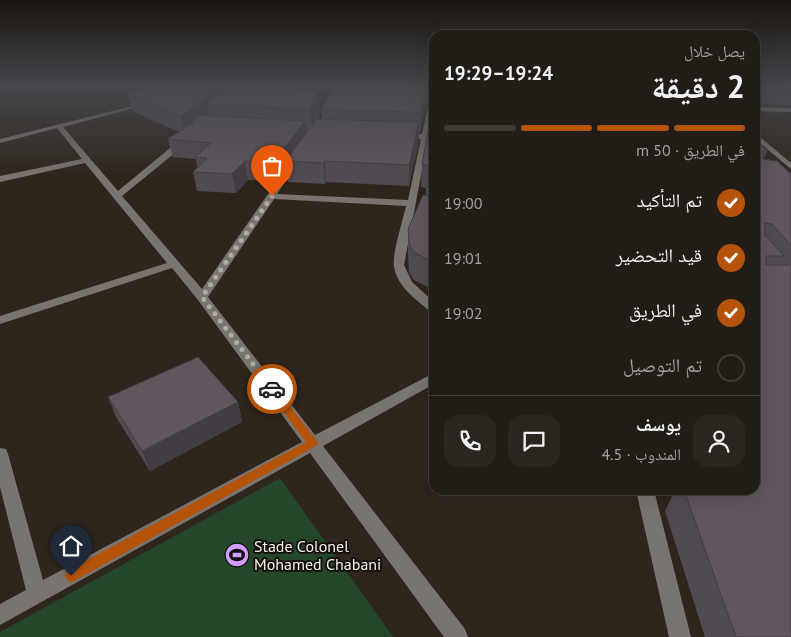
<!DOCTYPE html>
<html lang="ar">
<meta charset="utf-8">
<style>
body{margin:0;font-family:"PT Sans","Noto Naskh Arabic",sans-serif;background:#2a251f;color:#f1f3f6;direction:rtl;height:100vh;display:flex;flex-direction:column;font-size:19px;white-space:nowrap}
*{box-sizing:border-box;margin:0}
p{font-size:16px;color:#a2a1a1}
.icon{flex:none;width:28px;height:28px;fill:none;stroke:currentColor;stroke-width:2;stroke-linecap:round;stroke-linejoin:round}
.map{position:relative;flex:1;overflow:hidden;direction:ltr}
.details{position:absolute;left:429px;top:30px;width:331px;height:465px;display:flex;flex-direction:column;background:#221c16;border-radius:15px;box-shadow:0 5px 20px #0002,0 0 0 1px #3f3a35;direction:rtl}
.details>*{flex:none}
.pin{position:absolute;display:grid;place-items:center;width:42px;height:42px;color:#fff;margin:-51px -21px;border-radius:50% 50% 50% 0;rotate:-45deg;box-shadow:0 0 5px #0007}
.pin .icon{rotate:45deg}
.courier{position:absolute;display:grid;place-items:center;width:50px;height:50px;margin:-25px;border:4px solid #b45309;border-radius:50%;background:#fff;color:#222;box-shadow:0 1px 6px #0007}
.headline em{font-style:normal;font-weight:700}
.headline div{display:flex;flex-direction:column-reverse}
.headline{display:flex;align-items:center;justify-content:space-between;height:85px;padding:0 15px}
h1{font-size:32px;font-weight:700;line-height:38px}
.bar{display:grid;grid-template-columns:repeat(4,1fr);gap:8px 5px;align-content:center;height:60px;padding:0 15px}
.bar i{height:6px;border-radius:4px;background:#3f3a35}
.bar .active{background:#b45309}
.bar p{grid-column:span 4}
.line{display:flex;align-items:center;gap:12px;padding:0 15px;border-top:1px solid #3f3a35}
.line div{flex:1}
.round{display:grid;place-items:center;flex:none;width:52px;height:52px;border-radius:15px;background:#2a251f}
ol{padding:0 15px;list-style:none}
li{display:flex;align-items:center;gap:15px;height:55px}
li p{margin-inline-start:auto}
li .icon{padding:5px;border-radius:50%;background:#b45309;color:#fff;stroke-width:4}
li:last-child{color:#a2a1a1}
li i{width:28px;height:28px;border:2px solid #3f3a35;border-radius:50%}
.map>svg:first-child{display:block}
.green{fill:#24462a}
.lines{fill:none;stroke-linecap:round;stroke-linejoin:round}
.minor{fill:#7a7471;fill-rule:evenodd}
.wall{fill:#524a53}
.shaded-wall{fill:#423c43}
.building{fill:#5f5660;stroke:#423c43}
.route{fill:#b45309}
.done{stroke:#b0aba3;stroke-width:5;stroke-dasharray:0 9}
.labels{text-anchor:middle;stroke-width:4;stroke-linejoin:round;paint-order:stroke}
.near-poi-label{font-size:16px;fill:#f6f2eb;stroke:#13100c;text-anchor:start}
</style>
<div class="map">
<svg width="791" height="637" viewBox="0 0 791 637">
<rect width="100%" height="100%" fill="#2e261d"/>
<path class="green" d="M280 478 393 637H0V632Z"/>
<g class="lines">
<path class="minor" d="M434 91V110L429 135H434V139H428L404 265 412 282 434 302V312L430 311C416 300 396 285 394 266 392 254 403 220 406 206L274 199 208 297 315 435 434 373V384L323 446 465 629 468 637H444L310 453 0 625V604L26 590 0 487V448L6 449 8 454 43 580 302 442 198 300 172 268 0 324V316L167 263 85 163 0 182V176L82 159 57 128 0 143V139L149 102V104L63 127 118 191 181 139H187V143L122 196 202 289 293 158 300 160 277 194 408 200 421 139 404 138 400 136 404 134H422L431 93Z
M755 107 791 108V112L755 111Z
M755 133 791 163V169L755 139Z
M636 490H654L691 637H669Z"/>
</g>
<path class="wall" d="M755 87H791V105L755 103Z
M127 93 318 94 320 114 317 119H322L321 110 429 93 420 132H419V141L409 186 326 182 325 184 288 182 286 166 276 181 248 180 236 193 197 191 193 172 197 167 196 159 173 157 168 139 179 132 132 111Z
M434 105V290L414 280 409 272 408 255V229L426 195V188L421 187 422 164 432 120V113Z
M755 140 767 151 763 160 791 174V637H705L665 511 675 490H755Z
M108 397 238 402 242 422 150 471 116 417Z"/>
<path class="shaded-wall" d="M219 87H241L207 104 209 115 194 127 193 123 191 122 193 128 185 134 181 116Z
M427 87H434V91L429 93 420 132 421 112Z
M318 94 320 114 312 130 310 109Z
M305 121 307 138 286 161V166L276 181 273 162Z
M419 122V141L409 186V165Z
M245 161 248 180 236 193 232 174Z
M325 161 326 182 325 184 323 163Z
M238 402 242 422 150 471 142 451Z"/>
<path class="building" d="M152 87H219L181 116 127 93Z
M229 87H295L318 94 310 109 207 104Z
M334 87H427L421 112 321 110Z
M755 87H791V90L755 89Z
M199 115 305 121 273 162 245 161 232 174 193 172 207 158 195 157 211 143 168 139 193 123 191 122Z
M316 119 419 122 409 165 325 161 323 163 286 161Z
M434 119V166L422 164 430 120Z
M755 140 767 151H762L763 159 777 161 791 174V245L772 224 765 223V235L784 256H766V265H791V637H736L684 490H755V472H759L755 463Z
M434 166V187L426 186Z
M423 195 434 196V262L415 253 410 246 408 229Z
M198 357 238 402 142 451 108 397Z"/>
<linearGradient id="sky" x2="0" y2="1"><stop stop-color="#191510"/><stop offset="0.49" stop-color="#46474c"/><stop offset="1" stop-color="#46474c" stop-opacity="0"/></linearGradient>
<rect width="791" height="176" fill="url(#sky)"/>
<path class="route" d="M272 386 275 387 316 440 318 443 316 446 76 580 71 582 67 580 65 576 67 571 306 442 268 392 267 389Z"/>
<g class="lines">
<path class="done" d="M272 196 202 297 272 389"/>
</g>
<defs>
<g id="stadium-disc" transform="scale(1.25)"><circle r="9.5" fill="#d29dfd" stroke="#13100c"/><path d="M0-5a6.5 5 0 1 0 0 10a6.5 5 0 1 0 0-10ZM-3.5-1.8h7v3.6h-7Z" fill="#111"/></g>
</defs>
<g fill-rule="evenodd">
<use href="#stadium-disc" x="237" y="555"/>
</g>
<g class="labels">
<g class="near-poi-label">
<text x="254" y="552">Stade Colonel<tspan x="254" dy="18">Mohamed Chabani</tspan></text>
</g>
</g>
</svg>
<div class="pin" style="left:272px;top:196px;background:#ea580c"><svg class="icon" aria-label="bag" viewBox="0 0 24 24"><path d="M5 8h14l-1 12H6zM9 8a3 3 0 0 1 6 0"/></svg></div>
<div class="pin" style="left:71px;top:576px;background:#1f2937"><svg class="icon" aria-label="home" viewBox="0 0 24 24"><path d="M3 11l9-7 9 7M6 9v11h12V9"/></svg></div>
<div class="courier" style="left:272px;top:389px"><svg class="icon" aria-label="car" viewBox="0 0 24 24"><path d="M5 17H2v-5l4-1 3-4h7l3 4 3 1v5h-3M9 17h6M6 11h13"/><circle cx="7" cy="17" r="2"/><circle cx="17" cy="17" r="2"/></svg></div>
<section class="details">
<div class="headline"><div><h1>2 دقيقة</h1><p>يصل خلال</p></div><em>19:24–19:29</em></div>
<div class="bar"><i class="active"></i><i class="active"></i><i class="active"></i><i></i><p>في الطريق · 50 m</p></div>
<ol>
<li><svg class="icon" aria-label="check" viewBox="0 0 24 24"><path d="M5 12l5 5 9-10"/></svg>تم التأكيد<p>19:00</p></li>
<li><svg class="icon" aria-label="check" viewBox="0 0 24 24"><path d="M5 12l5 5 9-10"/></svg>قيد التحضير<p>19:01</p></li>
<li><svg class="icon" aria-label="check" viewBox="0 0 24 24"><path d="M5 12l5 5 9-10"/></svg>في الطريق<p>19:02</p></li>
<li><i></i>تم التوصيل</li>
</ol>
<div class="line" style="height:90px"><a class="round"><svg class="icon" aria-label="person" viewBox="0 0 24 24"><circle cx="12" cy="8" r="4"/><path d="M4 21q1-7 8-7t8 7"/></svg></a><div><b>يوسف</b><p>المندوب · 4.5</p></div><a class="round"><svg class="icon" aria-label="chat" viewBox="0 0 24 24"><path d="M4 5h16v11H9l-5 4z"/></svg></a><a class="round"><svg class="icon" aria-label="phone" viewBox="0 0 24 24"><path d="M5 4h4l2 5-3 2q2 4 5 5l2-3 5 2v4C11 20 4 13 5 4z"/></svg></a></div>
</section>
</div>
